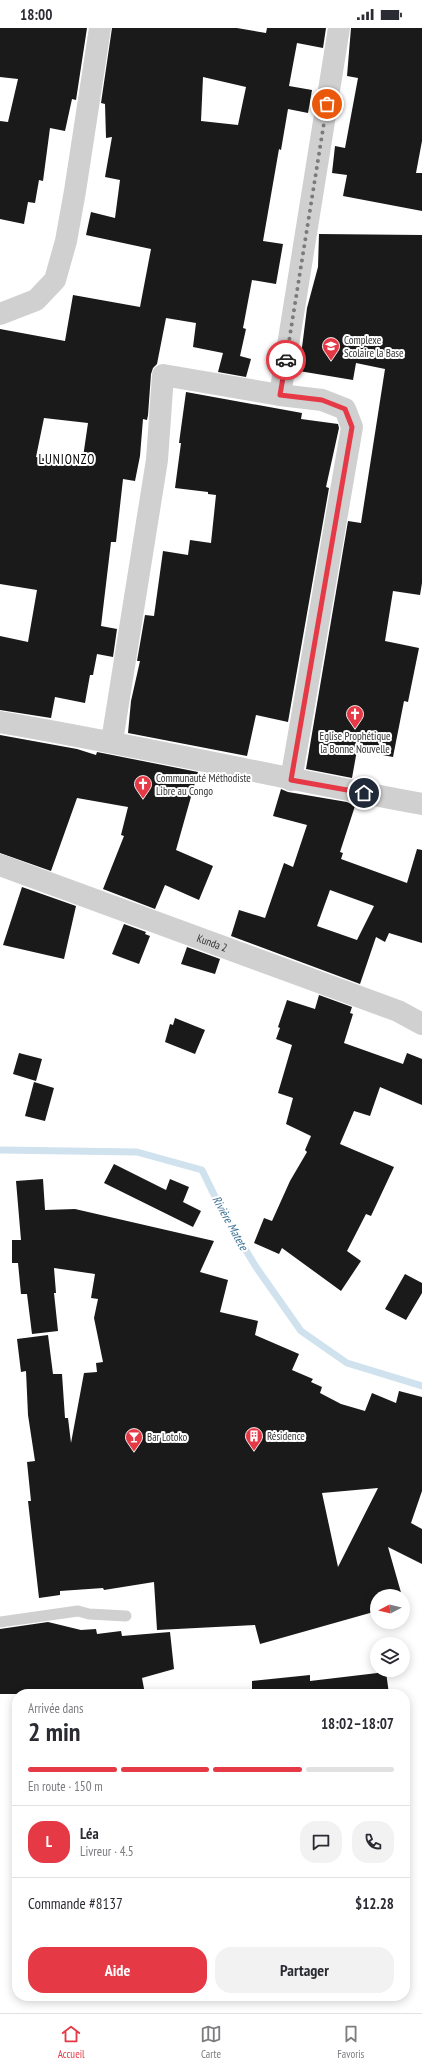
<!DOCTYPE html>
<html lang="fr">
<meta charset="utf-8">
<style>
body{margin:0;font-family:"PT Sans Narrow",sans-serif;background:#f2f2f3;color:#2b2b33;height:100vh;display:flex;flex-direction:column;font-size:15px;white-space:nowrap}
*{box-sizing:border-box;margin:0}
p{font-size:13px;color:#7c7c81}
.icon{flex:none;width:22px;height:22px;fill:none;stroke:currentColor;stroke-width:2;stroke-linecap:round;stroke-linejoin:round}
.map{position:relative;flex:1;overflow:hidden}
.drawer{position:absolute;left:12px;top:1661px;width:398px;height:312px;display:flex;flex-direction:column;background:#fff;border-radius:16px;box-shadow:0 2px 10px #0003}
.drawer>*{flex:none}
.needle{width:26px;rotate:263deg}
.fabs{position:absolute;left:370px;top:1561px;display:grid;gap:8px}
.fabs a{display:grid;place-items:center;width:40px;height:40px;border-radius:50%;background:#fff;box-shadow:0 2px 10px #0003;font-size:20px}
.pin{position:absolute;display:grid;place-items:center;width:34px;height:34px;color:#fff;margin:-17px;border:2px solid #fff;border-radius:50%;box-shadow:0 1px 4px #0007}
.courier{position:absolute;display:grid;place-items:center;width:40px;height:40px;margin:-20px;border:3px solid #e63946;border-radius:50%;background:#fff;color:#222;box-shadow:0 1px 5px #0007}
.head em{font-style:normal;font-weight:600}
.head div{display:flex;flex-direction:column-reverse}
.head{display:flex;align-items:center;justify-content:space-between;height:68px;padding:0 16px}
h1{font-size:26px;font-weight:600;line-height:30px}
.bar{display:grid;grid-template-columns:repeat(4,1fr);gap:6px 4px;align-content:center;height:48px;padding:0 16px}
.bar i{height:5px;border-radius:3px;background:#e1e1e2}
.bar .active{background:#e63946}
.bar p{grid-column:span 4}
.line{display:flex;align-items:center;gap:10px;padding:0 16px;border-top:1px solid #e1e1e2}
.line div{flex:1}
.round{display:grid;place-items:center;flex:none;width:42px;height:42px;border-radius:16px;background:#f2f2f3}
.action{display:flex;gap:8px;margin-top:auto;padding:8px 16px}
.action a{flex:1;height:46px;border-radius:16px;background:#e63946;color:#fff;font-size:16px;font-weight:600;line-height:46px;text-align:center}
.action a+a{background:#f2f2f3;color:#2b2b33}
.status{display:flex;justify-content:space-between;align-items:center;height:28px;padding:0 20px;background:#fff;direction:ltr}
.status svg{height:11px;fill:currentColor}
.dock{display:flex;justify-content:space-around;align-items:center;height:56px;border-top:1px solid #e1e1e2;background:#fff;font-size:11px;color:#7c7c81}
.dock a{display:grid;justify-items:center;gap:2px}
.dock .active{color:#e63946}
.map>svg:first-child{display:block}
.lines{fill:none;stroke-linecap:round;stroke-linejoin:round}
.stream{stroke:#cfe2ee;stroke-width:7}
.building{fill:#1a1a1a;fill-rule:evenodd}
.service{stroke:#d0d0d0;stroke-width:11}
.minor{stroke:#d0d0d0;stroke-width:22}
.done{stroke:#7a7a7a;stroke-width:4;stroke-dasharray:0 7.2}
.route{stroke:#e63946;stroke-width:5}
.labels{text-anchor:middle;stroke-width:4;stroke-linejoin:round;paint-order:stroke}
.poi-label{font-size:11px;fill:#333;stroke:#fff;text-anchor:start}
.street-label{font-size:11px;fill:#333;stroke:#fff}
.water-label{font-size:12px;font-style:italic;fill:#3f7597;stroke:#fff}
.quarter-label{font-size:13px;letter-spacing:1px;fill:#000;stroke:#fff}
</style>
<div class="status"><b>18:00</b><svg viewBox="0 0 49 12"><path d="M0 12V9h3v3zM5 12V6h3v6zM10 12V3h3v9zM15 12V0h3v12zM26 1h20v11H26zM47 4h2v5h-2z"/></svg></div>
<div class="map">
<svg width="422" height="1985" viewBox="0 0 422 1985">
<rect width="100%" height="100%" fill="#fff"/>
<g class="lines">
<path class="stream" d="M0 1122 137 1124 202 1142 222 1183 256 1239 301 1303 347 1335 422 1358"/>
</g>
<path class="building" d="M0 0H87L76 72 72 71 65 103 50 100 43 153 39 152 35 175 28 174 24 196 0 191V93L8 94 18 51 0 49Z
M112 0H237L266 5 267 0H326L323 20 297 15 289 58 312 62 308 85 288 81 281 122 279 121 263 213 283 216 276 256 252 252 243 300 246 301 240 328 251 331 246 349 218 344 223 325 193 319 196 295 166 290 157 336 153 340 151 346 148 387 147 392 143 391 140 428 135 453 123 451 116 514H111L101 598 117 601 113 629 97 626 93 647H90L85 675 55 669 51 690 0 682V608L28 614 37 562 0 556V301L65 313 73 267 140 279 151 221 86 207 91 184 115 190 120 152 105 149 112 109 106 110 105 76 101 75ZM203 49 246 59 238 97 201 93ZM44 390 88 395 82 436 36 429Z
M351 0H422V113L416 145H422V183L343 168 347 147 332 145 335 118 345 120 358 50 347 48Z
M319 206 422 207V555L420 567 393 563 385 613 419 620 408 674 404 673 393 729 357 722 352 750 306 741 348 493 361 495 385 341 356 335 353 352 299 343 307 280 318 239Z
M186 364 302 385 301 391 338 396 339 400 326 459 329 460 288 694 256 687 247 728 128 705 131 673 140 633H137L145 587 154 588 163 523 188 527 190 512 211 515 216 467 208 466V464L175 460 181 415H179Z
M0 707 77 721 96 727 97 724 198 744 176 822 213 838 199 872 165 857 155 881 103 861 124 808 121 807 128 779 77 770 51 843 0 825Z
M281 761 288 764 347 774 355 778 340 824 343 825 341 831 407 855 417 821 422 822V915L389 905 385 914 376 909 360 956 231 908 239 882 265 890 284 835 293 839 307 797 273 788ZM330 862 374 878 357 912 317 898Z
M22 859 76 878 64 931 3 917Z
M124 896 146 904 145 906 150 908 139 936 112 926Z
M187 919 220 931 215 946 181 936Z
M319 967 352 979 350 985 353 986 344 1015 403 1036 407 1025 422 1031V1077L380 1059 370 1088 354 1083 340 1116 394 1139 371 1188 366 1186 347 1223 361 1233 341 1263 282 1220 279 1226 254 1215 264 1190 272 1193 290 1153 307 1124 305 1122 311 1108 286 1096 293 1070 278 1065 292 1017 276 1011 280 1000 278 999 287 972 315 981Z
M175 990 205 1002 195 1026 165 1014 170 996 173 997Z
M19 1025 42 1031 36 1053 13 1046Z
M34 1054 54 1060 45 1093 25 1088Z
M114 1136 166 1162 170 1151 189 1159 183 1174 201 1183 193 1199 104 1155Z
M43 1151 45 1182 75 1181 214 1213 200 1244 228 1252 220 1284 258 1293 255 1307 299 1326 292 1342 313 1351 311 1354 322 1359 320 1365 341 1376 365 1383 372 1365 396 1375 399 1363 422 1369V1463L411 1495 422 1501V1536L388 1519 402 1568H377V1583L260 1616 255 1597 157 1602 154 1554 104 1562 103 1560 60 1563V1567L39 1570 28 1473H31L27 1434 35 1433 28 1387 26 1343 21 1344 17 1311 48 1307 53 1346H62L65 1390H68L71 1415 84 1345 97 1344 96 1335 103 1334 94 1290 98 1271 91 1270 95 1246 54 1240 56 1265H54L58 1303 32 1306 27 1266H21L18 1235H12V1212H21L16 1153ZM378 1460 338 1539 322 1465Z
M405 1246 422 1255V1265L406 1292 385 1281Z
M48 1594 81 1602 96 1601 97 1606 121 1603 122 1608 170 1604 174 1641 142 1650 145 1666H0V1601Z
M386 1644 389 1666H252V1653L310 1647V1653Z"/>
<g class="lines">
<path class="service" d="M0 1594 78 1583 89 1586 126 1588"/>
<g class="minor">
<path d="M0 286 36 272 55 252 66 213 75 163 100 0"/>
<path d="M280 367 322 372 345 381 352 399 291 752"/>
<path d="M0 694C141 718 281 750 422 776"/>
<path d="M112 713 157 432 163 347 280 367 339 0"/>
<path id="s1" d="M0 837 398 983 422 996"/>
</g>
</g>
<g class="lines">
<path class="done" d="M286 332 327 76"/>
<path class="route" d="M286 332 280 367 322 372 345 381 352 399 291 752 364 765"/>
</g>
<defs>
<g id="school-pin" transform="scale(0.9)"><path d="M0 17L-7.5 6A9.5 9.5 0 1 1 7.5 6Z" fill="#e63946" stroke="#fff"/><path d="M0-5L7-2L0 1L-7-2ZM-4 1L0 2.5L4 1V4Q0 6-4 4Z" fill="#fff"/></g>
<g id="church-pin" transform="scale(0.9)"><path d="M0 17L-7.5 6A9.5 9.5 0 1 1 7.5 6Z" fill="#e63946" stroke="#fff"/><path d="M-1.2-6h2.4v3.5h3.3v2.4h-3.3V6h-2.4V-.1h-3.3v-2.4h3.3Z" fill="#fff"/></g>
<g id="building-pin" transform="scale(0.9)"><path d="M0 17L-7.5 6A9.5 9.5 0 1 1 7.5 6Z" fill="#e63946" stroke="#fff"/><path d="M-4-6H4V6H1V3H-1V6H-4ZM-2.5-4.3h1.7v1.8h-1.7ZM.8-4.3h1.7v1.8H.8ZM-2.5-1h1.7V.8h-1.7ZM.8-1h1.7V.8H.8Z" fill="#fff"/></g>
<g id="bar-pin" transform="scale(0.9)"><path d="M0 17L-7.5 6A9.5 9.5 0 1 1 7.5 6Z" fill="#e63946" stroke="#fff"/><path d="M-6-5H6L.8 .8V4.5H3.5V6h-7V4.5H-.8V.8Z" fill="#fff"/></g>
</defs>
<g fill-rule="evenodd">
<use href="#school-pin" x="331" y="318"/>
<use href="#church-pin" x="355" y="686"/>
<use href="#church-pin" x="143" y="756"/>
<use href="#building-pin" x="254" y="1408"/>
<use href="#bar-pin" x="134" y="1409"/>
</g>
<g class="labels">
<g class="poi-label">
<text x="344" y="316">Complexe<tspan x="344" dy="13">Scolaire la Base</tspan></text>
<text x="355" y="712" text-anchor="middle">Eglise Prophétique<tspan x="355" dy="13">la Bonne Nouvelle</tspan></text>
<text x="156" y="754">Communauté Méthodiste<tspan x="156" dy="13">Libre au Congo</tspan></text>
<text x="267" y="1412">Résidence</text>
<text x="147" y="1413">Bar Lotoko</text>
</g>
<g class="street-label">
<text dy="4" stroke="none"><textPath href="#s1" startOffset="226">Kunda 2</textPath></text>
</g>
<g class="water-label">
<text transform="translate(230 1195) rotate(61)" y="4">Rivière Matete</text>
</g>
<g class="quarter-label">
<text x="67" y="436">LUNIONZO</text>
</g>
</g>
</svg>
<div class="fabs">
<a><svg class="needle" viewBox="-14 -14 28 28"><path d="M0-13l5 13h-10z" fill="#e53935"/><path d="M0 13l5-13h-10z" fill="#7c7c81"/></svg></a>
<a><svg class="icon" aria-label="layers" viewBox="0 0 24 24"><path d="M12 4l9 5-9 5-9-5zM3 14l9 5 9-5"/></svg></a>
</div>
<div class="pin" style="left:327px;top:76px;background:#ea580c"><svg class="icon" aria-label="bag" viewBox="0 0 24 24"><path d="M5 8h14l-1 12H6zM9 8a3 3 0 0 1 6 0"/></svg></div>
<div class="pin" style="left:364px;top:765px;background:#1f2937"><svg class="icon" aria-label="home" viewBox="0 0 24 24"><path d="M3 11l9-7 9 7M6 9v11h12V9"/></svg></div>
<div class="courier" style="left:286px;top:332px"><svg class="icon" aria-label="car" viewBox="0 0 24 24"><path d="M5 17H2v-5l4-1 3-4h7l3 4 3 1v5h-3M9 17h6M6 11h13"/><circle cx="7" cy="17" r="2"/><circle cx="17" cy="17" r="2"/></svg></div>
<section class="drawer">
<div class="head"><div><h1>2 min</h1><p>Arrivée dans</p></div><em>18:02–18:07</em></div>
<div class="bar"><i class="active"></i><i class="active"></i><i class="active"></i><i></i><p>En route · 150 m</p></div>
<div class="line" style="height:72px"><b class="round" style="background:#e63946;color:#fff">L</b><div><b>Léa</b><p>Livreur · 4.5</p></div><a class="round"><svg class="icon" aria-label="chat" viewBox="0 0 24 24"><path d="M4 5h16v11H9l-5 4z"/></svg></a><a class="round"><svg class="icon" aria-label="phone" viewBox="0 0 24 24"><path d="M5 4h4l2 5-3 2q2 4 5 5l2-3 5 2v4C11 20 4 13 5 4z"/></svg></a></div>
<div class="line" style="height:52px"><div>Commande #8137</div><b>$12.28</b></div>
<div class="action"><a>Aide</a><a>Partager</a></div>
</section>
</div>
<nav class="dock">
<a class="active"><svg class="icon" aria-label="home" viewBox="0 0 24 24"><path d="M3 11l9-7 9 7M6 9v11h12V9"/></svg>Accueil</a>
<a><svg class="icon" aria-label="map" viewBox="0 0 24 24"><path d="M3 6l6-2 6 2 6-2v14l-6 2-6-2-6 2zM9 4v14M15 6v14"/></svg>Carte</a>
<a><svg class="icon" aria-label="saved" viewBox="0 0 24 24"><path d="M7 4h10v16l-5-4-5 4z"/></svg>Favoris</a>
</nav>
